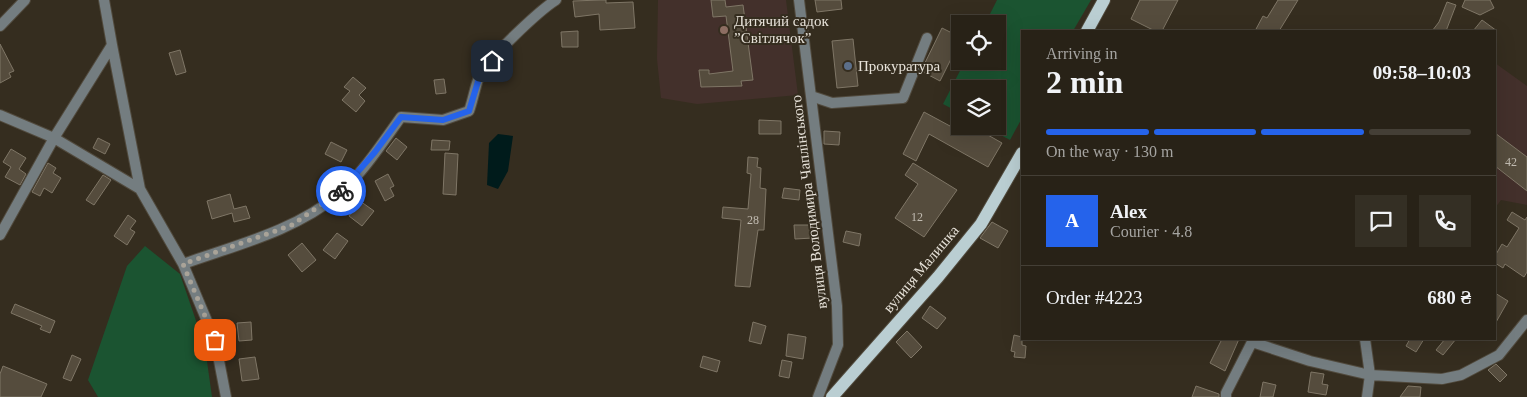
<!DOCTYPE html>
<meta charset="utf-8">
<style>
body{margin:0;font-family:"Times New Roman",serif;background:#342f24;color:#f1f3f6;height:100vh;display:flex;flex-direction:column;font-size:19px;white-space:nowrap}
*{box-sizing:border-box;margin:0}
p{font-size:16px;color:#a5a4a1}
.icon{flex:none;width:28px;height:28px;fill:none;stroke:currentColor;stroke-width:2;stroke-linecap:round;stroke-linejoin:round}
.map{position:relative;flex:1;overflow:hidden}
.panel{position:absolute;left:1021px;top:30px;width:475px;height:310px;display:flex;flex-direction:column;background:#282217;border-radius:0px;box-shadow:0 5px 20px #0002,0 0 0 1px #443f36}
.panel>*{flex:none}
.tools{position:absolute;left:951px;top:15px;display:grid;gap:10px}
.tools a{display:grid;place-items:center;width:55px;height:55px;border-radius:0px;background:#282217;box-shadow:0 5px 20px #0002,0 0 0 1px #443f36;font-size:25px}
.pin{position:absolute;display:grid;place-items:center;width:42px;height:42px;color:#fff;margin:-21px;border-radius:10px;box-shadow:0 2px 8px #0006}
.courier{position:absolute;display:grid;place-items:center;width:50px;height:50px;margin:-25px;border:4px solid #2563eb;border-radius:50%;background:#fff;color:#222;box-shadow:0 1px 6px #0007}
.overview em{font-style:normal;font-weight:600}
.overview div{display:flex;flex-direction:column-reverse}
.overview{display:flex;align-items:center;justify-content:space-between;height:85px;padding:0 25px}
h1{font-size:32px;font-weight:600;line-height:38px}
.bar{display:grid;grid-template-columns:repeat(4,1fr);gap:8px 5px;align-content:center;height:60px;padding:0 25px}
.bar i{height:6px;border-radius:4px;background:#443f36}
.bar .selected{background:#2563eb}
.bar p{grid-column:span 4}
.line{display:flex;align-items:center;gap:12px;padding:0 25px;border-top:1px solid #443f36}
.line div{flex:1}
.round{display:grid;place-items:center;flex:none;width:52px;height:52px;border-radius:0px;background:#342f24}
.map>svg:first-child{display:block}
.education{fill:#43302b}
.green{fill:#1b5431}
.water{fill:#001b1b}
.building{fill:#554c3d;stroke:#7f7666}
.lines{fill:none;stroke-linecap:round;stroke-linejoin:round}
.minor-casing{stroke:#514a3d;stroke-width:12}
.primary-casing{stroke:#514a3d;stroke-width:14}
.minor{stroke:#747d80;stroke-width:10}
.primary{stroke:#baced2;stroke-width:12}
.done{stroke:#a9a398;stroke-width:5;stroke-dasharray:0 9}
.route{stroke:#2563eb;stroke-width:6}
.education-dot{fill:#8d6e63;stroke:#352d1f;stroke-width:2}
.service-dot{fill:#5c6f8a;stroke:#352d1f;stroke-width:2}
.labels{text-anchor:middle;stroke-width:4;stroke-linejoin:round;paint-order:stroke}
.number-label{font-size:12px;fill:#c2bcb2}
.poi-label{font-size:15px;fill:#e7e2d9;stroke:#352d1f;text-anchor:start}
.street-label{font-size:15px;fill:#e7e2d9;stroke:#352d1f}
</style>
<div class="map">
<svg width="1527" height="397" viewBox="0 0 1527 397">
<rect width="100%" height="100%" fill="#352d1f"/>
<path class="education" d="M658 0H786L798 95 697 104 661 98 657 59Z
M1495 63 1527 86V205L1501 200 1495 208Z"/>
<path class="green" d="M997 0H1091L1073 31H1022V118L1010 140 984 126H998V89H960V113L943 104 965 61H998V24H985Z
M145 246 180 274 205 347 212 397H98L88 380 127 266Z"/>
<path class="water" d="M498 134 513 136 508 171 498 189 487 185 489 143Z"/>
<path class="building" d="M601 0H606V3L633 2 635 28 600 30 599 14 575 17 573 1Z
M711 0H725L726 7 743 5 753 80 741 81 742 86 701 87 699 70H709V74L733 71 726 16 713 17Z
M815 0H841L842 9 817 12Z
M1140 0H1178L1162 31H1155L1131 19Z
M1278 0H1298L1279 31H1255L1263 16 1267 18Z
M1465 0H1490L1494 8 1480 15 1462 7Z
M1447 2 1456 5 1446 31H1432L1439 22Z
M1482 20 1497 31H1473Z
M942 28 960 37V41L940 81 921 71Z
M578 31V47H562L561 32Z
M853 39 858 86 837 88 832 41Z
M0 44 14 71 9 73 11 77 0 83Z
M180 50 186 72 176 75 169 53Z
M353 77 366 88 359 95 365 101 356 112 342 100 350 91 344 87Z
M444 79 446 93 436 94 434 80Z
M960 109V126H972L1002 143 988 167 929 134 916 161 903 154 924 112 950 126Z
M759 120 781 121V134H759Z
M824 131 840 132 839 145 824 144Z
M1495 133 1527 157V191L1495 166Z
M98 138 110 144 105 154 93 148Z
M396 138 407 147 397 160 386 151Z
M432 140 450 141 449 150H431Z
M331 142 347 150 341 162 325 154Z
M11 149 26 158 19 169 26 174 20 185 5 177 11 167 3 162Z
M445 153 458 154 456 195 443 194Z
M748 157 758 158 757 167 761 168 760 188 766 189 764 230H758L750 287 735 286 741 220 722 218 723 207 748 209 751 174 747 173Z
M48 163 56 168 53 173 61 178 52 193 44 188 40 196 32 192Z
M913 163 957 190 924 237 895 218 918 184 905 175Z
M388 174 394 186 390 188 394 196 385 201 375 181Z
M103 175 111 180 94 205 86 200Z
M784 188 800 190 799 200 782 198Z
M230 194 234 209 246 206 250 218 234 222 232 213 212 219 207 201Z
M360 201 374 211 362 226 349 216Z
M1512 212 1525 220 1527 217V272L1524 277 1505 264 1503 268 1495 263V256L1502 244 1507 247 1519 228 1507 220Z
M128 215 136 221 130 229 135 232 127 245 114 236Z
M992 222 1008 231 998 248 980 238Z
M794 225H813V238L795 239Z
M846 231 861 234 859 246 843 242Z
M337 233 348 241 335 259 323 250Z
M302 243 316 260 302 272 288 255Z
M1495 293 1508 301 1495 324Z
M15 304 55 321 50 333 40 329 42 326 11 313Z
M930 306 946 318 937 329 922 318Z
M251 322 252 340 239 341 237 323Z
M753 322 766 326 761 344 749 341Z
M907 331 922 347 911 358 896 342Z
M788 334 806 337 803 359 786 356Z
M1014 335 1022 337V345L1026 346 1025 358 1014 357 1015 352 1011 351Z
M222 341a6 6 0 1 1 12 0a6 6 0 1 1-12 0Z
M1222 339H1239L1225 371 1210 363Z
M1410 339H1424L1416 352 1406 346Z
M1445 339H1456L1443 355 1436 350Z
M72 355 81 359 71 381 63 378Z
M703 356 720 361 717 372 700 367Z
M255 357 259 379 242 381 239 359Z
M782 360 792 362 789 378 779 376Z
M1496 364 1507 375 1500 382 1488 370Z
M3 366 47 384 41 397H0V374Z
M1311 372 1324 374 1322 384 1328 385 1326 395 1308 392Z
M1263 382 1276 385 1273 397H1260Z
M1196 386 1219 394V397H1192Z
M1408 386 1421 387 1420 397H1400Z"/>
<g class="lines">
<g class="minor-casing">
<path id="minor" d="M799 0 837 306 838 345 818 397
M0 26 25 0
M112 45 140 189 183 264 215 340 226 397
M811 96 832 103 903 98 927 38
M0 115 54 138 112 45 104 0
M0 235 54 138 140 189
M183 264C236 245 295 231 339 194 362 174 383 142 401 117L443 120 469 111C473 100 475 87 479 77 486 60 540 10 556 0
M1226 397V393L1252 342 1310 361 1370 375 1365 339
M1367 397 1370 375 1442 379 1461 375 1499 355 1527 320"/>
</g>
<g class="primary-casing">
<path id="primary" d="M1087 31 1104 0
M832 397 938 277 981 224 1022 153"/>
</g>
<use href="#minor" class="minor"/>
<use href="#primary" class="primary"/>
</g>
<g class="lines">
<path class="done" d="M215 340 183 264 292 225 341 191"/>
<path class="route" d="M341 191 375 152 401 117 443 120 469 111 480 75 492 61"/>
</g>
<circle class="education-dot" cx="724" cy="30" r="5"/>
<circle class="service-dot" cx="848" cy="66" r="5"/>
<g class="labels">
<g class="number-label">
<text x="1511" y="166">42</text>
<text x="917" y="221">12</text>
<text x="753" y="224">28</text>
</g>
<g class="poi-label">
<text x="734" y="26">Дитячий садок<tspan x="734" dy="17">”Світлячок”</tspan></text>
<text x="858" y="71">Прокуратура</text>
</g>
<g class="street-label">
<text transform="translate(809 202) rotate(-97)" y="5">вулиця Володимира Чаплінського</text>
<text transform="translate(921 269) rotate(-50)" y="5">вулиця Малишка</text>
</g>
</g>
</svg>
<div class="tools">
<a><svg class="icon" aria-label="locate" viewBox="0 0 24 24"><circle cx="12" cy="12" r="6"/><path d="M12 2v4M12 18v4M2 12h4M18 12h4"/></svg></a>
<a><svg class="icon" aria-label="layers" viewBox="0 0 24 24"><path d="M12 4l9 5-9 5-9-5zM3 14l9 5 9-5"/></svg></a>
</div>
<div class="pin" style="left:215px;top:340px;background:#ea580c"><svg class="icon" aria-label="bag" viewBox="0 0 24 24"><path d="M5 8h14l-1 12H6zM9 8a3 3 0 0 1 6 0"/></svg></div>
<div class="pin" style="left:492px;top:61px;background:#1f2937"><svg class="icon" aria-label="home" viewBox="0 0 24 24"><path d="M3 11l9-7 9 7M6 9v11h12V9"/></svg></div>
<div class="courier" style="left:341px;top:191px"><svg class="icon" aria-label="bike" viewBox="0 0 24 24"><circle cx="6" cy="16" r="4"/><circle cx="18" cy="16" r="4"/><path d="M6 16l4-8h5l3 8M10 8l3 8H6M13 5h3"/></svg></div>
<section class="panel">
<div class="overview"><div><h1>2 min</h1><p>Arriving in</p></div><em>09:58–10:03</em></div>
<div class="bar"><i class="selected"></i><i class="selected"></i><i class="selected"></i><i></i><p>On the way · 130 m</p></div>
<div class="line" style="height:90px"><b class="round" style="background:#2563eb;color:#fff">A</b><div><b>Alex</b><p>Courier · 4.8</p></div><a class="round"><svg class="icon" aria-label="chat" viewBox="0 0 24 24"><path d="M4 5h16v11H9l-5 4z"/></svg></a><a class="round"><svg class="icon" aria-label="phone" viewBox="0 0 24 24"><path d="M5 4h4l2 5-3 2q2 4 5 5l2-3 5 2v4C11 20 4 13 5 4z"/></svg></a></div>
<div class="line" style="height:65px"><div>Order #4223</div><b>680 ₴</b></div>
</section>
</div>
